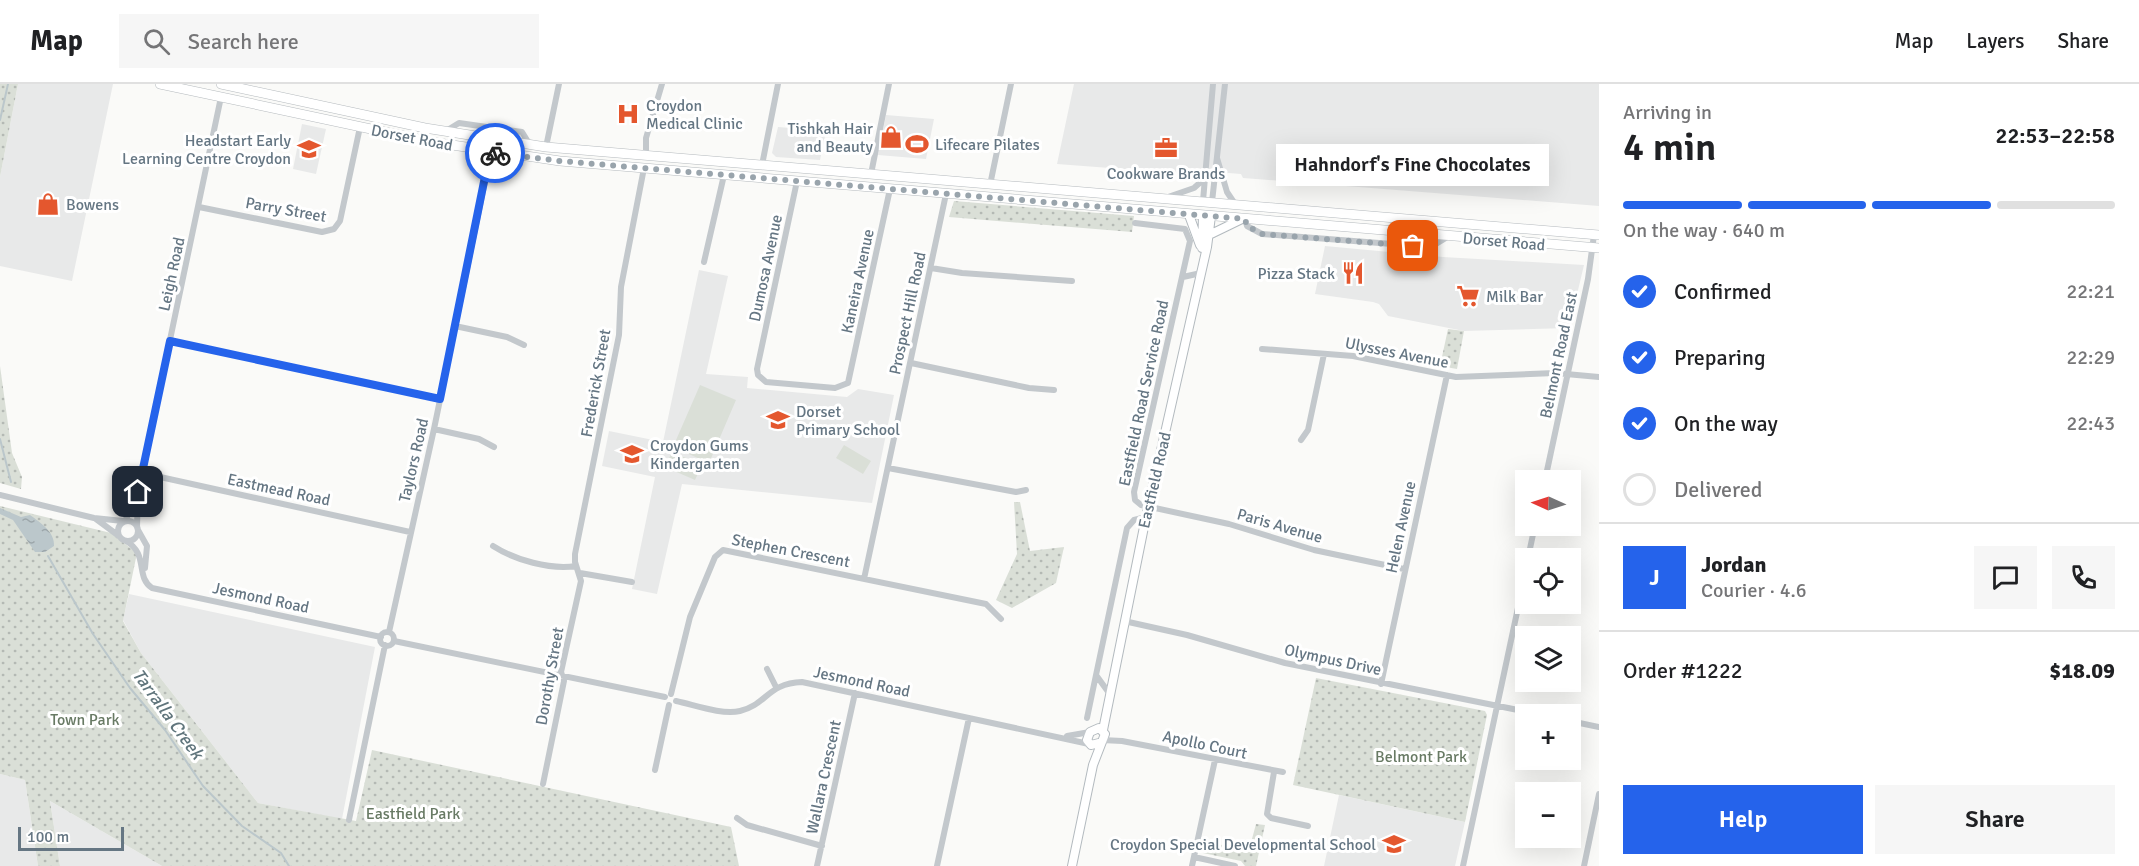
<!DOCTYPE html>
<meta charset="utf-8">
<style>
body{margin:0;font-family:Signika,sans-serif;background:#f6f6f6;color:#202124;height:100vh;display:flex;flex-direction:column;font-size:22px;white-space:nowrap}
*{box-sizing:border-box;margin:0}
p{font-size:20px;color:#757577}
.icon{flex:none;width:33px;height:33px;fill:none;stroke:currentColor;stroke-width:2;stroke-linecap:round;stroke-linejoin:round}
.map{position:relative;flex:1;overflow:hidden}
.panel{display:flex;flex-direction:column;background:#fff;width:540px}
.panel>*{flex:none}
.needle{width:39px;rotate:273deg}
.tools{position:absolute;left:1515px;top:386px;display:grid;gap:12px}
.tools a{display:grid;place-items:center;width:66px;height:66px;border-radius:0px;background:#fff;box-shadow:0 6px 24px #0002;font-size:30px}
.scale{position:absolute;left:18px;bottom:15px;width:106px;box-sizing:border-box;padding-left:6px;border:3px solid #657683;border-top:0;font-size:16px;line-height:21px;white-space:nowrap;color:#657683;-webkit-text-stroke:4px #fff;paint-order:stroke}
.pin{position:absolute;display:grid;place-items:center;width:51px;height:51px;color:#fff;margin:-26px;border-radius:12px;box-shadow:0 3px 9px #0006}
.courier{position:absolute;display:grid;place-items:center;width:60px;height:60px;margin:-30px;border:4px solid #2563eb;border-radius:50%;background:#fff;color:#222;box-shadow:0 2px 8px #0007}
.bubble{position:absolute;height:42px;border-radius:0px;background:#fff;box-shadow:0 6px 24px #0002;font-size:20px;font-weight:600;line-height:42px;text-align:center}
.head em{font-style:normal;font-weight:600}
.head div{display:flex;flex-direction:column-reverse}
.head{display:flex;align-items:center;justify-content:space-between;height:102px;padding:0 24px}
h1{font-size:39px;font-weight:600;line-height:45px}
.bar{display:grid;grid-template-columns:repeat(4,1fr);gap:9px 6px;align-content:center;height:72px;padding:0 24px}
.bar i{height:8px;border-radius:4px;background:#e0e0e0}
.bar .active{background:#2563eb}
.bar p{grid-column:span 4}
.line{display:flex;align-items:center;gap:15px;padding:0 24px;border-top:2px solid #e0e0e0}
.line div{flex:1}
.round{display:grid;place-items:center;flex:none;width:63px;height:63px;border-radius:0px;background:#f6f6f6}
ol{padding:0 24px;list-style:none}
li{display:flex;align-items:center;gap:18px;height:66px}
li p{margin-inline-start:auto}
li .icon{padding:6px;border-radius:50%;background:#2563eb;color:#fff;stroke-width:4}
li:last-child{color:#757577}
li i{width:33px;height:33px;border:3px solid #e0e0e0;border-radius:50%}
.primary-button{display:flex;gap:12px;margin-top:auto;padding:12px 24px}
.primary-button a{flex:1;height:69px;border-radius:0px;background:#2563eb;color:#fff;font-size:24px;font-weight:600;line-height:69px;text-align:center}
.primary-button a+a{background:#f6f6f6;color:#202124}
header{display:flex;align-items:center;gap:36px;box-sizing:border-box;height:84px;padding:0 30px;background:#fff;border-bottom:2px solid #e0e0e0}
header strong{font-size:28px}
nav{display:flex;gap:33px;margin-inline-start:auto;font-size:21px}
.search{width:420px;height:54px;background:#f6f6f6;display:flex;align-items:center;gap:15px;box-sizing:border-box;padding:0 21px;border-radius:0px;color:#757577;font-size:22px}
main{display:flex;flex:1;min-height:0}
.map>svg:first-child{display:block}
.built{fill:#e8e9e9}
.grass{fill:#dadfd7}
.park{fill:url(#park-dots)}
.water{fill:url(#water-ripples)}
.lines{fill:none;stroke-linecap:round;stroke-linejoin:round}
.stream{stroke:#bbc7cb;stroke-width:2}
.secondary-casing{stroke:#b3babf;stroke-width:10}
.primary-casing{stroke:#b5babe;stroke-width:10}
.street{stroke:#c3c8cc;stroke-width:6}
.secondary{stroke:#fff;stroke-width:8}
.primary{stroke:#fff;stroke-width:9}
.done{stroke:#99a4ac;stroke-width:6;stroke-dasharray:0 10.8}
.route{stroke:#2563eb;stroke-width:8}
.labels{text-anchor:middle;stroke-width:6;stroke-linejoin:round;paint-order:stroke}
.poi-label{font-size:16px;fill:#657683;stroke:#fff;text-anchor:start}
.street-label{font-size:16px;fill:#657683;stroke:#fff}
.park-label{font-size:16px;fill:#687a64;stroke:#fff}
.water-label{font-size:18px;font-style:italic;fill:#60757c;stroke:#fff}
</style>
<header>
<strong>Map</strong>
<div class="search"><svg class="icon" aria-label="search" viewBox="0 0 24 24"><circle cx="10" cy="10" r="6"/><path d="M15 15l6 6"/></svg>Search here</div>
<nav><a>Map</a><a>Layers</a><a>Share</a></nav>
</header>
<main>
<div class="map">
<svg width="1599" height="782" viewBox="0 0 1599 782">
<defs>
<pattern id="park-dots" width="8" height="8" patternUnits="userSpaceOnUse" patternTransform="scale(1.5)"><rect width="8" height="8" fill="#dadfd7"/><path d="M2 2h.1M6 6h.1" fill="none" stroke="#b4b9b4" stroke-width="1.8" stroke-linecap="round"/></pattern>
<pattern id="water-ripples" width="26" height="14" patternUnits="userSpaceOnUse" patternTransform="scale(1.5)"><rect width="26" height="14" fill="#bbc7cb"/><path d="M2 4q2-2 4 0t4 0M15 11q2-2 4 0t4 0" fill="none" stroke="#9ca6aa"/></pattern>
</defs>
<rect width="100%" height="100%" fill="#fafaf8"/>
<path class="built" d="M18 0H113L72 197 0 182V93Z
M1074 0H1599V122L1243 94 1241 90 1192 86 1189 90 1057 80Z
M886 31 934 35 926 75 878 71Z
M302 40 326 45 316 90 293 85Z
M778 43 826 47 820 76 776 73 772 69Z
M1325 162 1443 173 1584 181 1569 244 1464 247 1388 232 1379 220 1373 218 1315 210Z
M699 186 728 192 706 290 748 293 747 304 847 313 858 305 894 311 872 419 682 400 657 510 632 505 655 393 602 382 609 347 663 358Z
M129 510 375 563 342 735 258 719 141 569 123 536Z
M0 690 25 696 38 782H0Z
M1339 711 1465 738 1455 782H1324Z
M50 717 162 782H60Z"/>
<path class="grass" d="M700 301 736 316 709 379 673 363Z
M844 361 871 377 863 390 836 374Z
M672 368 702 381 695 396 665 383Z"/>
<path class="park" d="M0 0H18L0 93Z
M954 117 1134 132 1132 148 949 133Z
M1448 245 1464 247 1457 285 1440 282Z
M0 282 12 369 22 393 21 405 0 399Z
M1014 418H1020L1030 467 1064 463 1056 499 1012 524 996 516 1017 470Z
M0 422 111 449 137 469 123 537 141 569 258 719 356 737 372 666 731 743 739 782H162L50 717 60 782H38L25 696 0 690Z
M1316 594 1485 627 1487 631 1465 738 1293 701Z
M1256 740 1265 741 1256 782H1245L1241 777 1203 769 1206 758 1249 766Z"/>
<path class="water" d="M0 424 21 433 30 431C41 439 55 448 54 462L45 468H35L13 436 0 430Z"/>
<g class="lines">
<path class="stream" d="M0 36 8 0
M0 355 11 398
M48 472 93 550 130 604 165 646 203 702 242 742 281 769 289 782"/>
<g class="secondary-casing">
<path id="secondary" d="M1189 131 1200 161
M1209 151 1242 135
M1202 164 1203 132
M1103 646 1146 433 1207 163 1211 132
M1072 782 1093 681 1105 650 1099 644 1090 648 1087 656 1091 661 1099 659"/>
</g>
<g class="primary-casing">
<path id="primary" d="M160 0 432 58 560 77 1599 164
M221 0 425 44 546 63 1599 151"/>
</g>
<path class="street" d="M446 47 459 39 522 48 530 61
M546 63 559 0
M646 72V54L662 0
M1217 74 1227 108 1235 120
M762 81 778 0
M871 90 889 0
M797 97 757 285 758 291 766 298 835 304 848 299 890 105
M990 101 1011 0
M1168 113 1194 104 1204 95
M1203 117 1213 0
M1212 118 1225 0
M199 123 322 148 334 145 340 137 360 43
M1245 135 1247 142 1262 150 1431 163 1449 152
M1135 139 1185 145 1190 157 1134 408 1135 416 1141 421 1229 440 1314 466 1404 485
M704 178 724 91
M931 184 962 189 1072 197
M1183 193 1201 189
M455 242 507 253 524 261
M170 257 440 315
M1262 265 1353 272 1456 293 1555 289 1599 293
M911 279 1029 304 1054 306
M434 345 479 355 494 363
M1301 356 1308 346 1324 270
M888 384 1016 408 1026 406
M142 389 410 448
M1545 396 1588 195 1594 151
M0 411 94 434 123 437
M96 435 119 452
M118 447a10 10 0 1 1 20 0a10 10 0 1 1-20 0Z
M125 437 135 417
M137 443 138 408 221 13
M138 446 147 462 145 484
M126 457C149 470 135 493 152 504L381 553
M493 462C515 476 550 486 576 482
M1528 474 1535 441
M580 489 632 498
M864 495 946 110
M1124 537 1187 551 1285 579 1538 630
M389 548 434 345 491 68
M380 555a7 7 0 1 1 14 0a7 7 0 1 1-14 0Z
M394 557 665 613
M767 585 776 603
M1381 600 1447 291
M1109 609 1096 591 1127 444 1134 436 1146 433
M671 610 690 533 715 473 723 466 986 520 1001 535
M676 617C695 621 721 631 740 627 766 621 768 599 802 598L1089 660
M1087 634 1096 591
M1570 637 1599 643
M1067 652 1090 648
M1102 656 1122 657 1283 688
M655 686 669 621
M1274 688 1267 730 1271 734 1308 742
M543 700 564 597 561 588 581 497 575 478V470L619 251 621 203 644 84
M737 734 747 741 822 762
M349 736 385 561
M1194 773 1235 782
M817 782 855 609
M937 782 969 634
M1192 782 1215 676
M1463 782 1526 486
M1584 782 1599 710"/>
<use href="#secondary" class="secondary"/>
<use href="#primary" class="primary"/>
</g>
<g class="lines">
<path class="done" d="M495 69 560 77 1245 135 1247 142 1262 150 1413 162"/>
<path class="route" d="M138 408 170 257 440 315 490 68 495 69"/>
</g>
<defs>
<g id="hospital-bare" transform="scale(1.8)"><path d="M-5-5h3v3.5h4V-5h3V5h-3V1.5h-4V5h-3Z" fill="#e4572e" stroke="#fff" stroke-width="2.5" paint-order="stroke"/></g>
<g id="shop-bare" transform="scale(1.8)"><path d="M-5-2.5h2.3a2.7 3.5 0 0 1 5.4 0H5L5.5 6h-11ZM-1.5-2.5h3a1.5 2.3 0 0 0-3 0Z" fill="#e4572e" stroke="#fff" stroke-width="2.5" paint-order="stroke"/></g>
<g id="stadium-bare" transform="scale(1.8)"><path d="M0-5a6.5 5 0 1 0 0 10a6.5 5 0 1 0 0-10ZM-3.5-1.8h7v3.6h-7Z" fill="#e4572e" stroke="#fff" stroke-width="2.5" paint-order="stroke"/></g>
<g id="office-bare" transform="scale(1.8)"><path d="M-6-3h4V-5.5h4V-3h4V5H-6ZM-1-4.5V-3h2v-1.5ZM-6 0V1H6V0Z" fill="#e4572e" stroke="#fff" stroke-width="2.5" paint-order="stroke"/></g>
<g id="school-bare" transform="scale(1.8)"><path d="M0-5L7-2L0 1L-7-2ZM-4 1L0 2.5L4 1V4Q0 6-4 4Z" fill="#e4572e" stroke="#fff" stroke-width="2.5" paint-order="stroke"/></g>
<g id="restaurant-bare" transform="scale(1.8)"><path d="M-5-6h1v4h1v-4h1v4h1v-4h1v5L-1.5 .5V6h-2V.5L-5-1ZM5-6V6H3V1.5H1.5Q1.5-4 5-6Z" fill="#e4572e" stroke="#fff" stroke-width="2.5" paint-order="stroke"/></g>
<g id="supermarket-bare" transform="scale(1.8)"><path d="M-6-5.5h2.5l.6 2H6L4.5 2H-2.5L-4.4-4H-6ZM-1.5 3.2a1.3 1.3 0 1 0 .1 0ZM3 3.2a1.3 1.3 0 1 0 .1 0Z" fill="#e4572e" stroke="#fff" stroke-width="2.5" paint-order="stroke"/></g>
</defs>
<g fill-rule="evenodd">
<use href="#hospital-bare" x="628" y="30"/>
<use href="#shop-bare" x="891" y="53"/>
<use href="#stadium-bare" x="917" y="60"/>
<use href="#office-bare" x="1166" y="64"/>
<use href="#school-bare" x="309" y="65"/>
<use href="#shop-bare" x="48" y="120"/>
<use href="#restaurant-bare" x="1353" y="189"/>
<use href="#supermarket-bare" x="1468" y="212"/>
<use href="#school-bare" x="778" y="336"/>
<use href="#school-bare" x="632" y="370"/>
<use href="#school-bare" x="1394" y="760"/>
</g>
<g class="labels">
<g class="poi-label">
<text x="646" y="27">Croydon<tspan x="646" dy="18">Medical Clinic</tspan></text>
<text x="873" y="50" text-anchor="end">Tishkah Hair<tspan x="873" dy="18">and Beauty</tspan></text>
<text x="291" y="62" text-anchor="end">Headstart Early<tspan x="291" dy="18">Learning Centre Croydon</tspan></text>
<text x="935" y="66">Lifecare Pilates</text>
<text x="1166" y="95" text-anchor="middle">Cookware Brands</text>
<text x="66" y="126">Bowens</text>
<text x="1335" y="195" text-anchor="end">Pizza Stack</text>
<text x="1486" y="218">Milk Bar</text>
<text x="796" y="333">Dorset<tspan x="796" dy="18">Primary School</tspan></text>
<text x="650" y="367">Croydon Gums<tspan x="650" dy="18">Kindergarten</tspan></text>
<text x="1376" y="766" text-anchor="end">Croydon Special Developmental School</text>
</g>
<g class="street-label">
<text transform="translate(412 53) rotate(11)" y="6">Dorset Road</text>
<text transform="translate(286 125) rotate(10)" y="6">Parry Street</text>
<text transform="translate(1504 157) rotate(5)" y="6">Dorset Road</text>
<text transform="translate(765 184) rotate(-78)" y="6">Dumosa Avenue</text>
<text transform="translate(171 190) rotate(-78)" y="6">Leigh Road</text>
<text transform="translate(857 197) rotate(-78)" y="6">Kaneira Avenue</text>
<text transform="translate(907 229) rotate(-78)" y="6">Prospect Hill Road</text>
<text transform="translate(1397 268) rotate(11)" y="6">Ulysses Avenue</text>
<text transform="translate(1558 271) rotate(-78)" y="6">Belmont Road East</text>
<text transform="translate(595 299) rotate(-80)" y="6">Frederick Street</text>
<text transform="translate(1143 309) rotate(-78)" y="6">Eastfield Road Service Road</text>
<text transform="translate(413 376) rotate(-77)" y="6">Taylors Road</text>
<text transform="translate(1154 396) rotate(-77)" y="6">Eastfield Road</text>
<text transform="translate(279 405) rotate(12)" y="6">Eastmead Road</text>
<text transform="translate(1280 441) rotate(16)" y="6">Paris Avenue</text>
<text transform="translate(1400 443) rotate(-78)" y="6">Helen Avenue</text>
<text transform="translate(791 466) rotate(11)" y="6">Stephen Crescent</text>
<text transform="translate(261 513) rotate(12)" y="6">Jesmond Road</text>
<text transform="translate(1333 575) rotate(12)" y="6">Olympus Drive</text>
<text transform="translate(549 592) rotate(-80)" y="6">Dorothy Street</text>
<text transform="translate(862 597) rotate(12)" y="6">Jesmond Road</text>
<text transform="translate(1205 660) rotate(12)" y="6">Apollo Court</text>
<text transform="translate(823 693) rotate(-78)" y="6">Wallara Crescent</text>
</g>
<g class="park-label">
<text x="85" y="641">Town Park</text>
<text x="1421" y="678">Belmont Park</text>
<text x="413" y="735">Eastfield Park</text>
</g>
<g class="water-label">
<text transform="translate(168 630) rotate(54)" y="6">Tarralla Creek</text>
</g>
</g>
</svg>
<div class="tools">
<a><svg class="needle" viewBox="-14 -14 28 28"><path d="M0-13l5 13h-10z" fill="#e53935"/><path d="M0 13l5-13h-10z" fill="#757577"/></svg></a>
<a><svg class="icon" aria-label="locate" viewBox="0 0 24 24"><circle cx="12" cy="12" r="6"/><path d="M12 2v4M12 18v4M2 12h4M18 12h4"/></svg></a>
<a><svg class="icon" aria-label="layers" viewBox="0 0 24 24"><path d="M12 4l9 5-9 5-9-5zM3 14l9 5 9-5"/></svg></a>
<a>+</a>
<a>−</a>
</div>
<div class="scale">100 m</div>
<div class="pin" style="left:1413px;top:162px;background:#ea580c"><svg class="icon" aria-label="bag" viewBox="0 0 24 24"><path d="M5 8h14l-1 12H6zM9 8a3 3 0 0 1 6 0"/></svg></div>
<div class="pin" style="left:138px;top:408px;background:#1f2937"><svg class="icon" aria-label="home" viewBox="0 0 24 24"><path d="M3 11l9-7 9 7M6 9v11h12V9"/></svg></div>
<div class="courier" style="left:495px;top:69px"><svg class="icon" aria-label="bike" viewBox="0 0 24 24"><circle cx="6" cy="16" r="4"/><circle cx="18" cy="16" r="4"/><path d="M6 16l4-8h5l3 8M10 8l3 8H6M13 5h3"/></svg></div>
<div class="bubble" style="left:1276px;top:60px;width:273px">Hahndorf's Fine Chocolates</div>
</div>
<section class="panel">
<div class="head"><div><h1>4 min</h1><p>Arriving in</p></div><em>22:53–22:58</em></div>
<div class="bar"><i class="active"></i><i class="active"></i><i class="active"></i><i></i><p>On the way · 640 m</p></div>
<ol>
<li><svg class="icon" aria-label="check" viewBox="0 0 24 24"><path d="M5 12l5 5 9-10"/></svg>Confirmed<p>22:21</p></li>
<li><svg class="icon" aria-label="check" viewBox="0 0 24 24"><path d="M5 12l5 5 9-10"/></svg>Preparing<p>22:29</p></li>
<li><svg class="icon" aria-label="check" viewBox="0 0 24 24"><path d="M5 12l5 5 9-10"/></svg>On the way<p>22:43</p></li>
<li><i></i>Delivered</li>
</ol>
<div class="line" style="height:108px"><b class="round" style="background:#2563eb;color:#fff">J</b><div><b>Jordan</b><p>Courier · 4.6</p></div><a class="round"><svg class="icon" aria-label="chat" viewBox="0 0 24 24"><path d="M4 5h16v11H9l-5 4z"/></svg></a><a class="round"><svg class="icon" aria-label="phone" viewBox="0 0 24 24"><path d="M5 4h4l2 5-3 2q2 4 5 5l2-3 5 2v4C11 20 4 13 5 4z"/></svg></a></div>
<div class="line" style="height:78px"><div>Order #1222</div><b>$18.09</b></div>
<div class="primary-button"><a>Help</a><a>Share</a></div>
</section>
</main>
